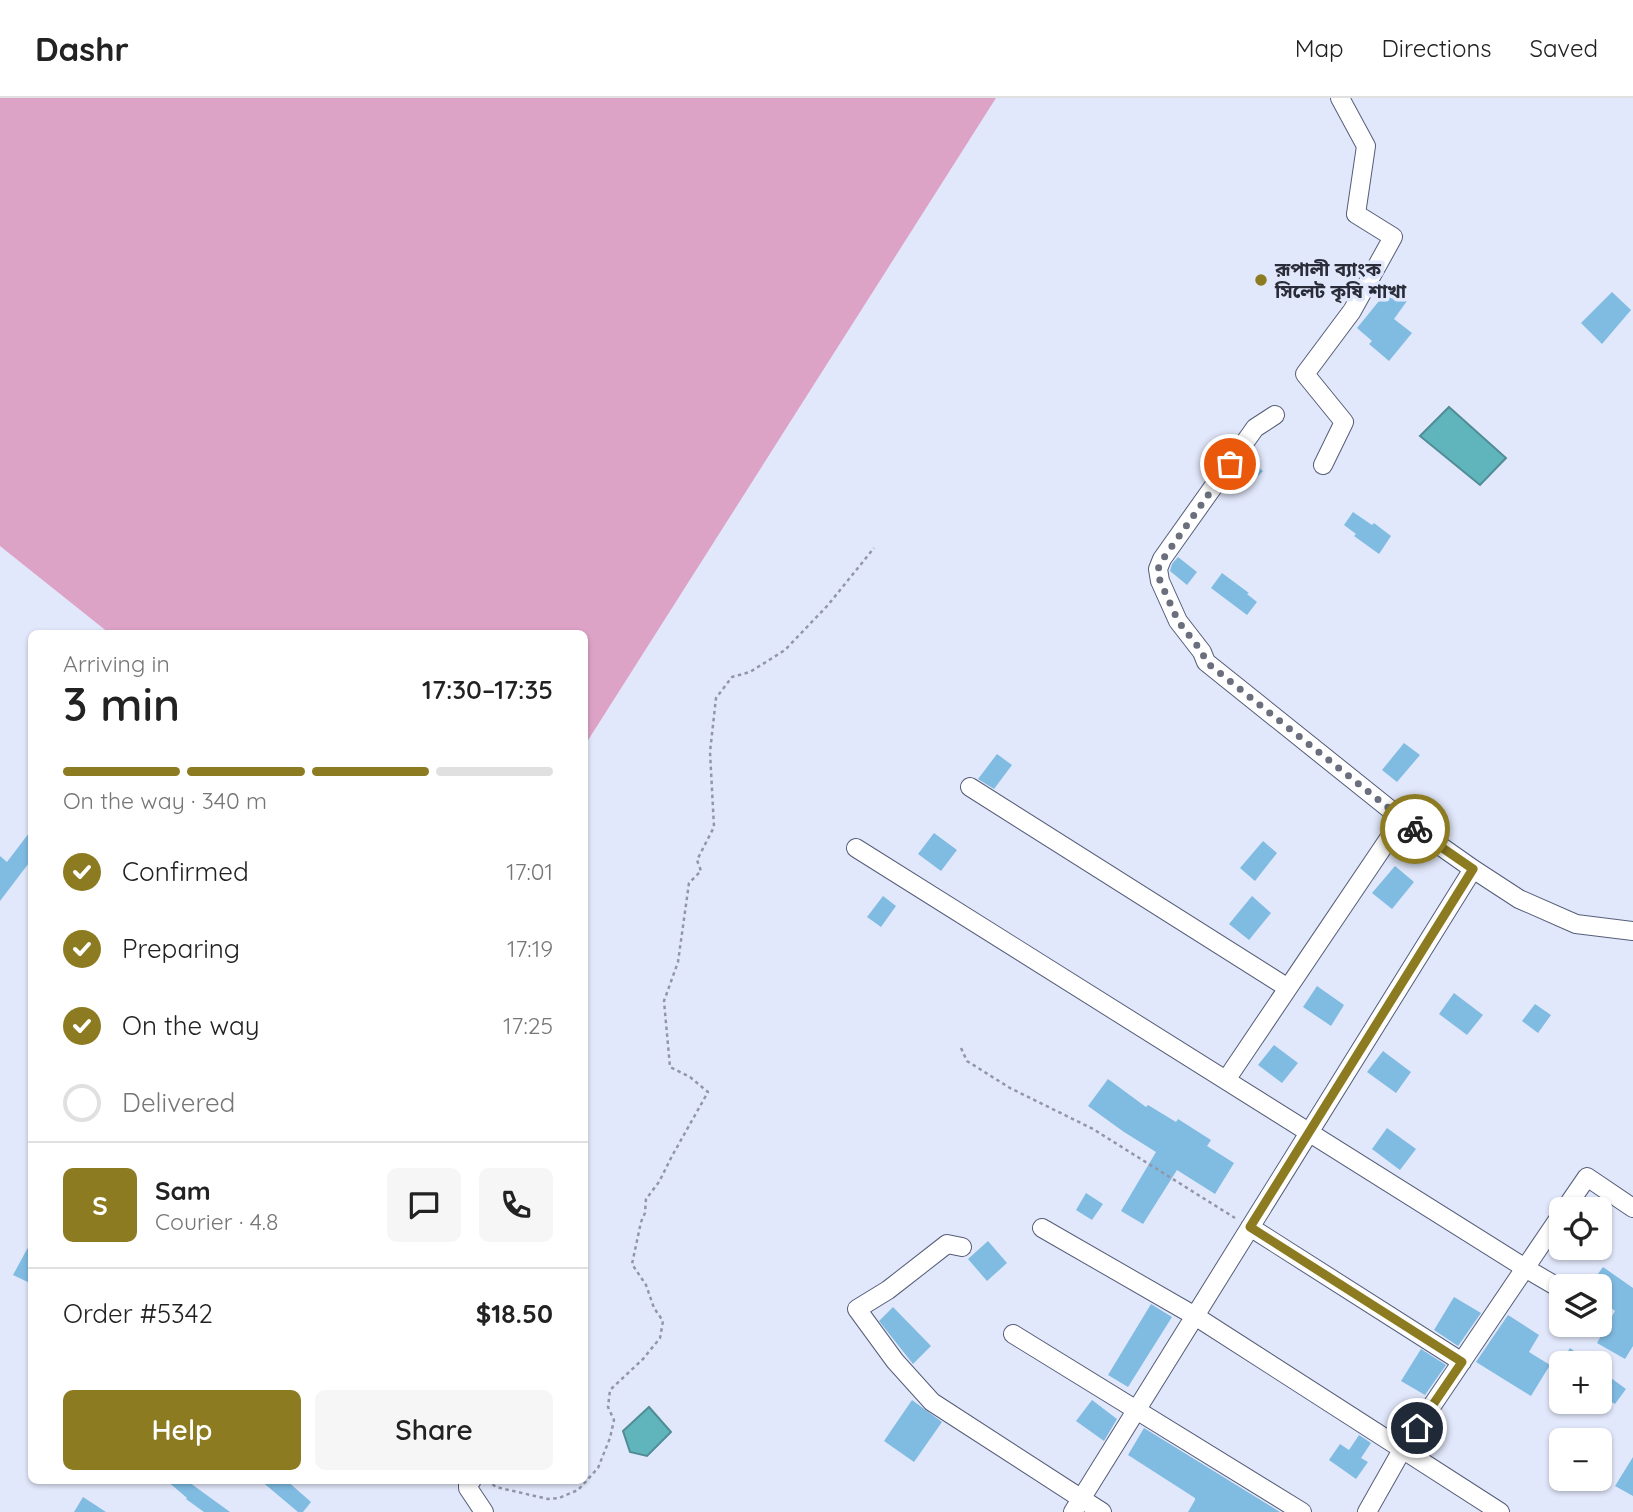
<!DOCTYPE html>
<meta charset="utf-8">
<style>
body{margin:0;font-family:Quicksand,"Noto Sans Bengali",sans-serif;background:#f6f6f6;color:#222;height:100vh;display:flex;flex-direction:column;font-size:26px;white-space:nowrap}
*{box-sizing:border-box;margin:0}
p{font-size:23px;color:#767676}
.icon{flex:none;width:38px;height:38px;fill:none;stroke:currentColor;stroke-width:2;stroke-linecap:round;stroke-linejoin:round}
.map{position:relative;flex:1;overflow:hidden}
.panel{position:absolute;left:28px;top:532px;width:560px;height:854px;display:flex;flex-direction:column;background:#fff;border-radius:10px;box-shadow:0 2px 5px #0004}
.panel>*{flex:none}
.tools{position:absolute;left:1549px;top:1099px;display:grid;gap:14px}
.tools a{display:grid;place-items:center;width:63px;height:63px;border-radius:10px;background:#fff;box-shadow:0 2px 5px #0004;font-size:35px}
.pin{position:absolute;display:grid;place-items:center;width:60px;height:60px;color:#fff;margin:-30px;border:4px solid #fff;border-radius:50%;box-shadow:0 2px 7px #0007}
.courier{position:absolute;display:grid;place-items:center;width:70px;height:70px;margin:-35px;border:5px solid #8c7b21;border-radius:50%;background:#fff;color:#222;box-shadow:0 2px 9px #0007}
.summary em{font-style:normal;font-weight:600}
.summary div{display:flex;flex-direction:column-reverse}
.summary{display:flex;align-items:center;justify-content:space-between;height:119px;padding:0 35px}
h1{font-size:46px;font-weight:600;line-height:52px}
.bar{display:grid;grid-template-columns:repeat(4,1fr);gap:10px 7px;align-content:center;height:84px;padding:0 35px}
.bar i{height:9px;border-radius:5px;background:#e0e0e0}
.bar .on{background:#8c7b21}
.bar p{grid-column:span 4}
.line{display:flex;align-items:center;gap:18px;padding:0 35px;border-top:2px solid #e0e0e0}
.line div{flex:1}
.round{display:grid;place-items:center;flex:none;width:74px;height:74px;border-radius:10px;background:#f6f6f6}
ol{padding:0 35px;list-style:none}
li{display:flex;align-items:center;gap:21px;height:77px}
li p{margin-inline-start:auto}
li .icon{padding:7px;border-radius:50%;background:#8c7b21;color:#fff;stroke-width:4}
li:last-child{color:#767676}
li i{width:38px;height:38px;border:4px solid #e0e0e0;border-radius:50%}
.cta{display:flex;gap:14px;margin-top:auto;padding:14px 35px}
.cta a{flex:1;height:80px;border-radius:10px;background:#8c7b21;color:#fff;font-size:28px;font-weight:600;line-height:80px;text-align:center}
.cta a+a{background:#f6f6f6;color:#222}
header{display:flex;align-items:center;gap:42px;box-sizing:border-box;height:98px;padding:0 35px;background:#fff;border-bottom:2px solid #e0e0e0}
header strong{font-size:33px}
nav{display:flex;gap:38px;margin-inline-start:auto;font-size:24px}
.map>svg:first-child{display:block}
.forest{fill:#dda3c6}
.water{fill:#60b4bc;stroke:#508c95;stroke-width:2}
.building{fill:#80bbe2}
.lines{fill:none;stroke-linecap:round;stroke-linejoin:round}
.minor-casing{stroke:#555d78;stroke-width:20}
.path{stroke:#9297a7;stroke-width:2.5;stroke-dasharray:3.5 3.5;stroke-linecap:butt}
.minor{stroke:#fff;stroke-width:18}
.done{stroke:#6a6e7d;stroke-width:7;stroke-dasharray:0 12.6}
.route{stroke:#8c7b21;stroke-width:9}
.poi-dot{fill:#8c7b21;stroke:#e2e8fb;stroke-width:2.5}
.labels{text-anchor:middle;stroke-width:7;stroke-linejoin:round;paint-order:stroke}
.poi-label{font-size:19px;font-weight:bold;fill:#2a2d39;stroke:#e2e8fb;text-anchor:start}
</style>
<header>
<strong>Dashr</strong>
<nav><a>Map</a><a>Directions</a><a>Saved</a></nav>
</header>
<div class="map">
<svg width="1633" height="1414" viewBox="0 0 1633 1414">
<rect width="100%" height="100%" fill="#e2e8fb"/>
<path class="forest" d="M0 0H996L585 647 584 536 109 535 0 448Z"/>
<path class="water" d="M1449 309 1506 360 1480 387 1420 338Z
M649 1309 671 1334 647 1358 630 1354 623 1333Z"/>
<path class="building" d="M1384 186 1407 203 1394 221 1412 235 1389 263 1369 246 1372 243 1357 230 1379 203 1374 199Z
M1612 194 1631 212 1602 246 1581 225Z
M1251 355 1258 360 1253 365 1263 373 1253 384 1239 372Z
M1353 414 1372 427 1374 425 1391 438 1379 456 1354 438 1356 436 1344 427Z
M1178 459 1197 474 1187 487 1170 473 1172 466Z
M1222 475 1249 495 1247 496 1257 504 1247 517 1211 490Z
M1404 645 1420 657 1397 684 1382 672Z
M997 656 1012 667 994 691 978 681Z
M32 731V761L0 803V758L7 764Z
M934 735 957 752 941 773 918 756Z
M1405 737 1411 741 1398 759 1393 755Z
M1263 743 1277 755 1255 783 1240 770Z
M1395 768 1414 784 1392 811 1372 795Z
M883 798 896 808 881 829 867 819Z
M1252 798 1271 815 1249 842 1229 826Z
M1317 888 1344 907 1331 928 1303 909Z
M1454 895 1483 917 1467 937 1439 916Z
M1535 906 1551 917 1538 935 1522 923Z
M1274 947 1298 965 1282 985 1258 967Z
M1383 953 1411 974 1396 995 1367 974Z
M1108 981 1146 1009 1148 1007 1176 1024 1178 1021 1211 1042 1207 1048 1234 1065 1215 1096 1177 1072 1143 1126 1121 1113 1156 1054 1124 1034 1088 1008Z
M1387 1030 1416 1051 1400 1072 1372 1051Z
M1086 1095 1103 1106 1092 1122 1076 1112Z
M32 1142V1186L13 1177Z
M988 1143 1007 1165 987 1183 968 1161Z
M1603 1169 1633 1190V1248L1625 1261 1597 1245 1615 1213 1600 1201V1188H1589Z
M1454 1199 1481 1215 1458 1248 1434 1232Z
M1151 1206 1172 1219 1128 1289 1108 1277Z
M893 1209 931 1248 913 1266 879 1223Z
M1508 1217 1539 1237 1529 1254 1550 1267 1531 1298 1476 1264Z
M1570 1250 1590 1265H1560Z
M1421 1251 1446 1267 1425 1297 1401 1283Z
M1600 1272 1626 1291 1615 1306 1600 1297Z
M912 1302 942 1324 914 1364 884 1343Z
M1092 1302 1117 1321 1104 1343 1076 1323Z
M1144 1330 1280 1414H1188L1195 1402V1400L1128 1357Z
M1359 1337 1371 1345 1361 1360 1368 1364 1356 1381 1329 1362 1340 1346 1349 1352Z
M1633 1359V1398L1615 1388Z
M166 1382H186L230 1414H204L186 1401 187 1400Z
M260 1382H286L311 1404 303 1414H298Z
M83 1399 106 1414H74Z"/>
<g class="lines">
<g class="minor-casing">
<path id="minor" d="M1275 317 1255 330 1162 461 1158 471 1160 483 1178 523 1202 554 1206 564 1402 721 1473 771 1519 801 1576 826 1633 833
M1323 367 1344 324 1305 276 1352 213 1393 139 1356 116 1366 48 1340 0
M970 689 1288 890
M856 750 1525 1170 1561 1191
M1226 982 1402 721
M1565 1111 1587 1079 1633 1110
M1250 1129 1462 1264
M1042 1130 1195 1218 1500 1414
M962 1149 947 1146 888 1192 857 1211 895 1263 932 1304 1102 1414
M1013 1236 1302 1414
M472 1382 468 1384V1390L484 1414
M1073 1414 1473 771
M1367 1414 1402 1352 1561 1117"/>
</g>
<path class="path" d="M961 950 967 963 1010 990 1093 1031 1235 1120
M487 1382 496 1389 548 1401 559 1400 578 1392 598 1370 610 1340 614 1322 608 1309 610 1292 643 1261 660 1240 663 1223 654 1210 646 1187 632 1166 641 1124 645 1115 646 1101 659 1084 672 1058 708 994 690 979 670 969 664 903 678 864 689 785 701 773 697 762 714 729 710 654 716 600 732 579 750 574 785 552 828 507 874 450"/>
<use href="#minor" class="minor"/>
</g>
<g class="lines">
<path class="done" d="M1230 366 1163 461 1158 471 1160 483 1178 523 1202 554 1206 564 1415 731"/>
<path class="route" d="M1415 731 1473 771 1250 1129 1462 1264 1417 1330"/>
</g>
<circle class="poi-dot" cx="1261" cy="182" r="7"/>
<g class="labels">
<g class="poi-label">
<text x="1275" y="178">রূপালী ব্যাংক<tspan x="1275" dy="22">সিলেট কৃষি শাখা</tspan></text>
</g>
</g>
</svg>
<div class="tools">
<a><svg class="icon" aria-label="locate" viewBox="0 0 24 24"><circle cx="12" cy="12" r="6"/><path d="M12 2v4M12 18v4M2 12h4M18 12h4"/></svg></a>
<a><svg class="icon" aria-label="layers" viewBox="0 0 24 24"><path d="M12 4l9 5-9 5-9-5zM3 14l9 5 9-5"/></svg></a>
<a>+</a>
<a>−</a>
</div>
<div class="pin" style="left:1230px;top:366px;background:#ea580c"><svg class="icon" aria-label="bag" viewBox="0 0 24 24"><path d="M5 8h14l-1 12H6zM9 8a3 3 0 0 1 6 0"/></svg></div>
<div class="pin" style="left:1417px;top:1330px;background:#1f2937"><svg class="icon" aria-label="home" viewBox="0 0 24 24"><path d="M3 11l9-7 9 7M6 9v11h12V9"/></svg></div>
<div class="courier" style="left:1415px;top:731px"><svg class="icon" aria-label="bike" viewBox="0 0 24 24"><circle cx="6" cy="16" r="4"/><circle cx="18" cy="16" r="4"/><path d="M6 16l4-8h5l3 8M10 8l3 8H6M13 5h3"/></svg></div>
<section class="panel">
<div class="summary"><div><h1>3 min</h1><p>Arriving in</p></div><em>17:30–17:35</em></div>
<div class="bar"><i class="on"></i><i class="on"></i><i class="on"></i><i></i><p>On the way · 340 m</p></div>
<ol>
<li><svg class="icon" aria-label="check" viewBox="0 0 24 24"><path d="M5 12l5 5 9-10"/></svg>Confirmed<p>17:01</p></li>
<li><svg class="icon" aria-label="check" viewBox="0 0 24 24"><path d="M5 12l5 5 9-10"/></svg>Preparing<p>17:19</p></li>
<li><svg class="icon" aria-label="check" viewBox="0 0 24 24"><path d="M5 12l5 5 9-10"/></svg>On the way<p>17:25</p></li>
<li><i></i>Delivered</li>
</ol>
<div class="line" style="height:126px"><b class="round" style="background:#8c7b21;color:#fff">S</b><div><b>Sam</b><p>Courier · 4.8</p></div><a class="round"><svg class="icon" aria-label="chat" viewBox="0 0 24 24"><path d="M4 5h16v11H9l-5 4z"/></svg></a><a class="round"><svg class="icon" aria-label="phone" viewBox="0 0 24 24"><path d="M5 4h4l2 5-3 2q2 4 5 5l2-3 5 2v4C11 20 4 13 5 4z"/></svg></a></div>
<div class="line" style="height:91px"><div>Order #5342</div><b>$18.50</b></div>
<div class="cta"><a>Help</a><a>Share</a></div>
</section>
</div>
